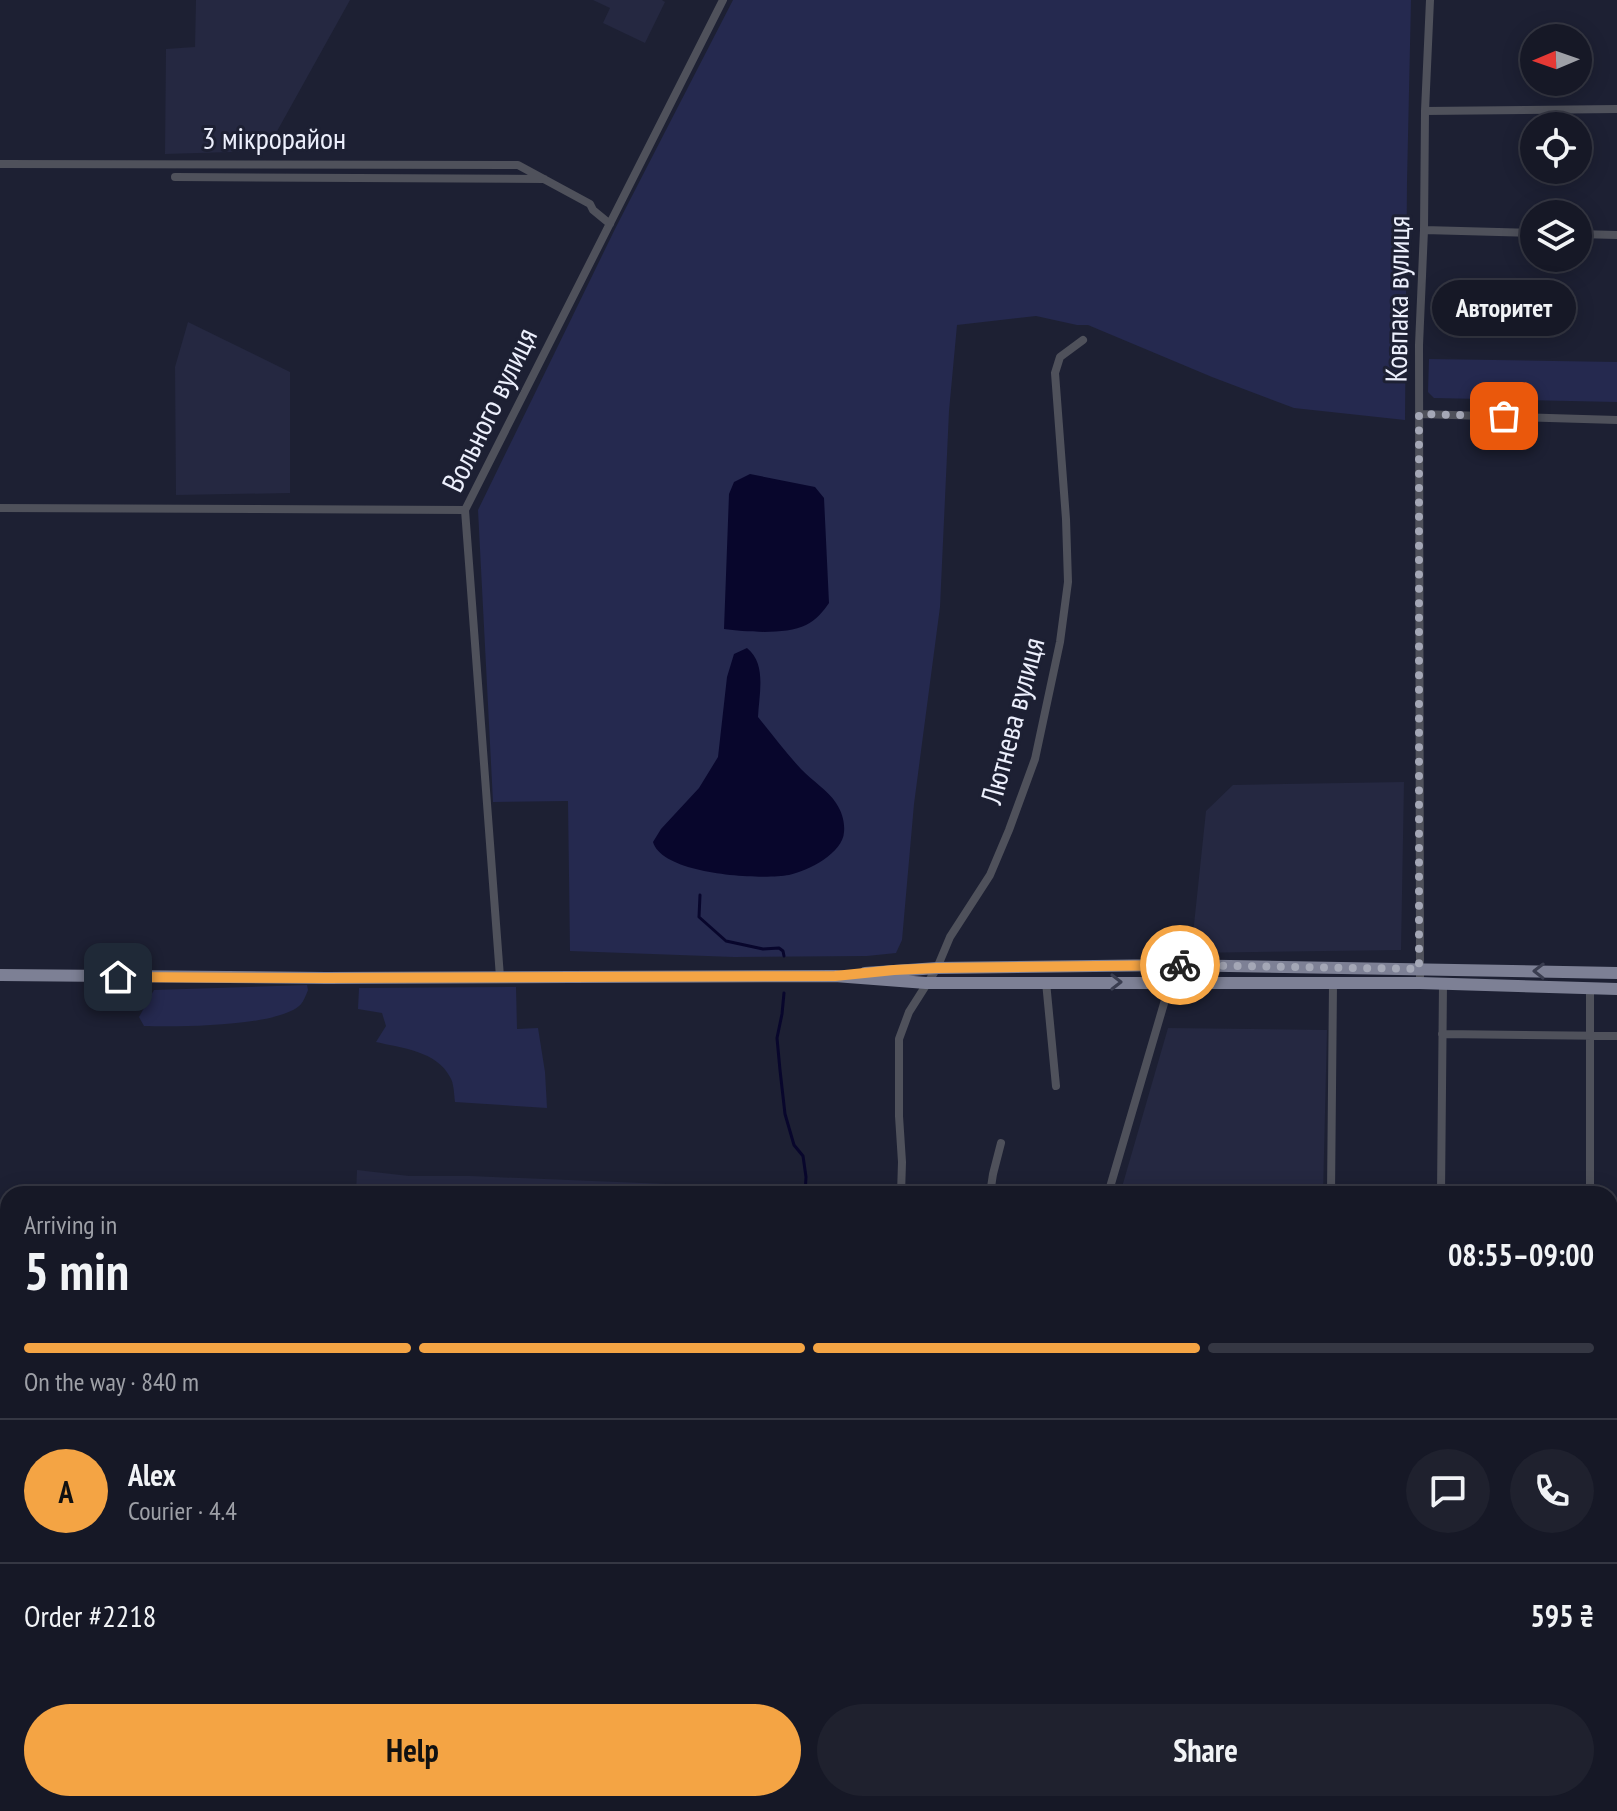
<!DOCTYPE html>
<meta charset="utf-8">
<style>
body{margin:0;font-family:"PT Sans Narrow",sans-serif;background:#1f212e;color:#f1f3f6;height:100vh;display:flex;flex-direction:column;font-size:30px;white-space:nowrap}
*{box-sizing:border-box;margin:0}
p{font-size:26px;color:#9ea0a7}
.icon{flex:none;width:44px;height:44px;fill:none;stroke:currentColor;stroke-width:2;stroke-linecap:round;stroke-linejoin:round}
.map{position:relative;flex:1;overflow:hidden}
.side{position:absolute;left:0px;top:1186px;width:1618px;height:626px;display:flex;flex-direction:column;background:#161826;border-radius:24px 24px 0 0;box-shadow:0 4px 20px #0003,0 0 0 2px #353743}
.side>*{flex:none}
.needle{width:52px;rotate:268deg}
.fabs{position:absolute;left:1520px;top:24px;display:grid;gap:16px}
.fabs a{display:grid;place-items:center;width:72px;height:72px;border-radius:50%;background:#161826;box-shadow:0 4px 20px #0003,0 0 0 2px #353743;font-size:40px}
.pin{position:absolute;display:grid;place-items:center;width:68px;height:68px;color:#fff;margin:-34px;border-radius:16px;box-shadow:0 4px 12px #0006}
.courier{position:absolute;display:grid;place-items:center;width:80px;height:80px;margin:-40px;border:6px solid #f4a444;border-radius:50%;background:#fff;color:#222;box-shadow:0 2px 10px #0007}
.bubble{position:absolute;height:56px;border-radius:28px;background:#161826;box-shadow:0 4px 20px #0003,0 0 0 2px #353743;font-size:26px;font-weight:800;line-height:56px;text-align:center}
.overview em{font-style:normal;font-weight:800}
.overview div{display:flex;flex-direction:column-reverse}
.overview{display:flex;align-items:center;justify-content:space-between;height:136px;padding:0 24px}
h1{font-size:52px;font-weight:800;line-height:60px}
.bar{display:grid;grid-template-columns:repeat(4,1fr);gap:12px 8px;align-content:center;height:96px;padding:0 24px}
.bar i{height:10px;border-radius:6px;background:#353743}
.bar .current{background:#f4a444}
.bar p{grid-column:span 4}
.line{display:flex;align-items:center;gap:20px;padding:0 24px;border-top:2px solid #353743}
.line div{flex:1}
.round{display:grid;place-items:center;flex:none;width:84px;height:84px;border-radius:42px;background:#1f212e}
.cta{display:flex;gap:16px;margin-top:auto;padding:16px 24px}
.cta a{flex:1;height:92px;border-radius:48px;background:#f4a444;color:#111;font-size:32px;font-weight:800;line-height:92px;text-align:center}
.cta a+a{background:#1f212e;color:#f1f3f6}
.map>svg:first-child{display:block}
.built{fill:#252841}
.green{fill:#25294f}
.water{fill:#08062c}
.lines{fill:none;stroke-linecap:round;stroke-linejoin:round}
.stream{stroke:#08062c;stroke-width:3}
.minor{stroke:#4f515b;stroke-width:8}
.primary{stroke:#7d8095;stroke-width:12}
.rail-casing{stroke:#898c9c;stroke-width:6}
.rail{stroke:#1d2033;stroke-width:3;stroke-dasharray:9;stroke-linecap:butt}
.oneway{stroke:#3a3d50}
.done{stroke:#a4a7b6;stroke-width:8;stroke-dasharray:0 14.4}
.route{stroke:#f4a444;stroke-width:10}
.labels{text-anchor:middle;stroke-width:6;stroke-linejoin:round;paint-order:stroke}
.street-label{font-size:30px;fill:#eceffc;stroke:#1d2033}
</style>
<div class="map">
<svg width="1617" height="1811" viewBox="0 0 1617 1811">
<rect width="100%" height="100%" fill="#1d2033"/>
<path class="built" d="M196 0H350L266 151 165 154 166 49 195 47Z
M593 0H662L665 2 645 43 603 23 610 8Z
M188 322 290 372V493L176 495 175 367Z
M1404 782 1401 950 1191 953 1206 811 1233 785Z
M1168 1028 1327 1030 1323 1194H1120Z
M357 1170 409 1176H470L764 1188V1194H356Z"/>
<path class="green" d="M733 0H1411L1407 182 1405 420 1294 408 1212 377 1088 325H1077L1036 316 957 325 949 411 940 607 914 804 902 940 896 953 867 956 734 957 570 951 568 801 493 802 478 510 615 229Z
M1429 359 1617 362V402L1434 398 1428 392Z
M307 985 308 990C306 995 303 1003 299 1006 274 1027 177 1027 144 1026L139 1017 154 990Z
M516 987 517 1029 538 1028 545 1072 547 1108 455 1102C454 1094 454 1083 450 1077 437 1051 401 1048 376 1042L386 1026 382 1013 358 1009 359 988Z
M8 1584V1676L0 1683V1591Z"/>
<path class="water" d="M750 474 815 487 824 498 829 603C823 612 816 620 806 625 786 635 746 632 724 629L729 494 734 482Z
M747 648C767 664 759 694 758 717 772 734 786 753 801 769 812 781 828 790 836 803 842 812 845 822 844 832 843 853 808 871 789 875 760 880 663 875 653 842L661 829 699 788 718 757 727 677 734 654Z"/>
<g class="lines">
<path class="stream" d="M700 895 699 917 726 941 763 949 779 948 783 951 784 956
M784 993 782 1014 777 1038 780 1070 785 1114 794 1145 803 1156 806 1177 805 1194
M795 1811 800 1804"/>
<path class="minor" d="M1425 111 1617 109
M0 164 518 165 590 204 593 210 610 224
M175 177 544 179
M1424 230 1534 233
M1578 234 1617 235
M1419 414 1617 420
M0 508 465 510
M500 977 465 510 723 0
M1046 982 1056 1086
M1420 983 1419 345 1424 230 1425 111 1430 0
M1442 1034 1617 1036
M901 1194 902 1162 899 1116V1039L909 1012 937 968 950 937 990 875 1009 830 1035 759 1060 642 1068 582 1066 519 1055 373 1060 357 1083 340
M990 1194 993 1174 1001 1143
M1108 1194 1170 983
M1331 1194 1333 984
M1441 1194 1443 984
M1590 1194V989
M1610 1447H1617
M314 1804V1811
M587 1804V1811
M736 1804V1805
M940 1804 941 1811
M1041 1804 1043 1811
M1147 1804 1149 1811
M1257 1804 1259 1811
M446 1811V1804
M866 1811V1804
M1435 1811V1804
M1586 1811V1804"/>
<path class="primary" d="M865 973 937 968 1173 965 1617 973
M0 975 326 978 835 976 926 983H1420L1617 989"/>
<g class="rail-casing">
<path id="rail" d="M0 1534 8 1525
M1313 1804 1316 1811"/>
</g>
<use href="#rail" class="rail"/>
</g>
<defs><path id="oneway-chevron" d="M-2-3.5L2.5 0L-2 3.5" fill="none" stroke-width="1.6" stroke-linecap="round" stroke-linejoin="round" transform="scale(2)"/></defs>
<g class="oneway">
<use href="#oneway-chevron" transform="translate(1539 971) rotate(-179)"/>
<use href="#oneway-chevron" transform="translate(1116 982)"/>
</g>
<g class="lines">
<path class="done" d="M1180 965 1419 969V414L1504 416"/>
<path class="route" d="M118 977 326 978 835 976 894 970 937 968 1180 965"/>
</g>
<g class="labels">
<g class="street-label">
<text x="274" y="149">3 мікрорайон</text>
<text transform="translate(1398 299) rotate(-89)" y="10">Ковпака вулиця</text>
<text transform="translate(490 410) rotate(-64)" y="10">Вольного вулиця</text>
<text transform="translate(1013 721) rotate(-75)" y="10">Лютнева вулиця</text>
</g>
</g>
</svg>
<div class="fabs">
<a><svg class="needle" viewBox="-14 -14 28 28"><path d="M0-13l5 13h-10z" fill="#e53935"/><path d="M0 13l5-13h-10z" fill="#9ea0a7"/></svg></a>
<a><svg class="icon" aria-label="locate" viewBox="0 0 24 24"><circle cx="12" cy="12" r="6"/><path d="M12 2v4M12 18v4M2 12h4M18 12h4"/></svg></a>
<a><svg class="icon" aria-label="layers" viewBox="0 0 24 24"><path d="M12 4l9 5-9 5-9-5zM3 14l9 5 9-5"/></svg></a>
</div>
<div class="pin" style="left:1504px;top:416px;background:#ea580c"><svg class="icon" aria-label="bag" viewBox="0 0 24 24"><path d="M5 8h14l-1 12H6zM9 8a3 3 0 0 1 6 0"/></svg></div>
<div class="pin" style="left:118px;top:977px;background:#1f2937"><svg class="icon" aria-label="home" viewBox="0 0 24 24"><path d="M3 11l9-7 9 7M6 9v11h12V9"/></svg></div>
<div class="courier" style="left:1180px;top:965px"><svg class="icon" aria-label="bike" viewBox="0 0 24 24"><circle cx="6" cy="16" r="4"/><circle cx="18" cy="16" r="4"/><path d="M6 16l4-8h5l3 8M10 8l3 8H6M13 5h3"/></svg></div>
<div class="bubble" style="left:1432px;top:280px;width:144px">Авторитет</div>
<section class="side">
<div class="overview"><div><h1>5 min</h1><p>Arriving in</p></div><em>08:55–09:00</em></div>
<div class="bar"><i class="current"></i><i class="current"></i><i class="current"></i><i></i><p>On the way · 840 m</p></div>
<div class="line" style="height:144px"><b class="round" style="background:#f4a444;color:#111">A</b><div><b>Alex</b><p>Courier · 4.4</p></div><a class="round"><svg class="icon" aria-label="chat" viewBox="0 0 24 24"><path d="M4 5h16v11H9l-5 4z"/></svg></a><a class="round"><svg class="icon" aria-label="phone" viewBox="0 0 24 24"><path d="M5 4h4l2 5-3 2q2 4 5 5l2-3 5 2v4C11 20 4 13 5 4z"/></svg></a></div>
<div class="line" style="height:104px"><div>Order #2218</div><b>595 ₴</b></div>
<div class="cta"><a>Help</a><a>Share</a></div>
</section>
</div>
